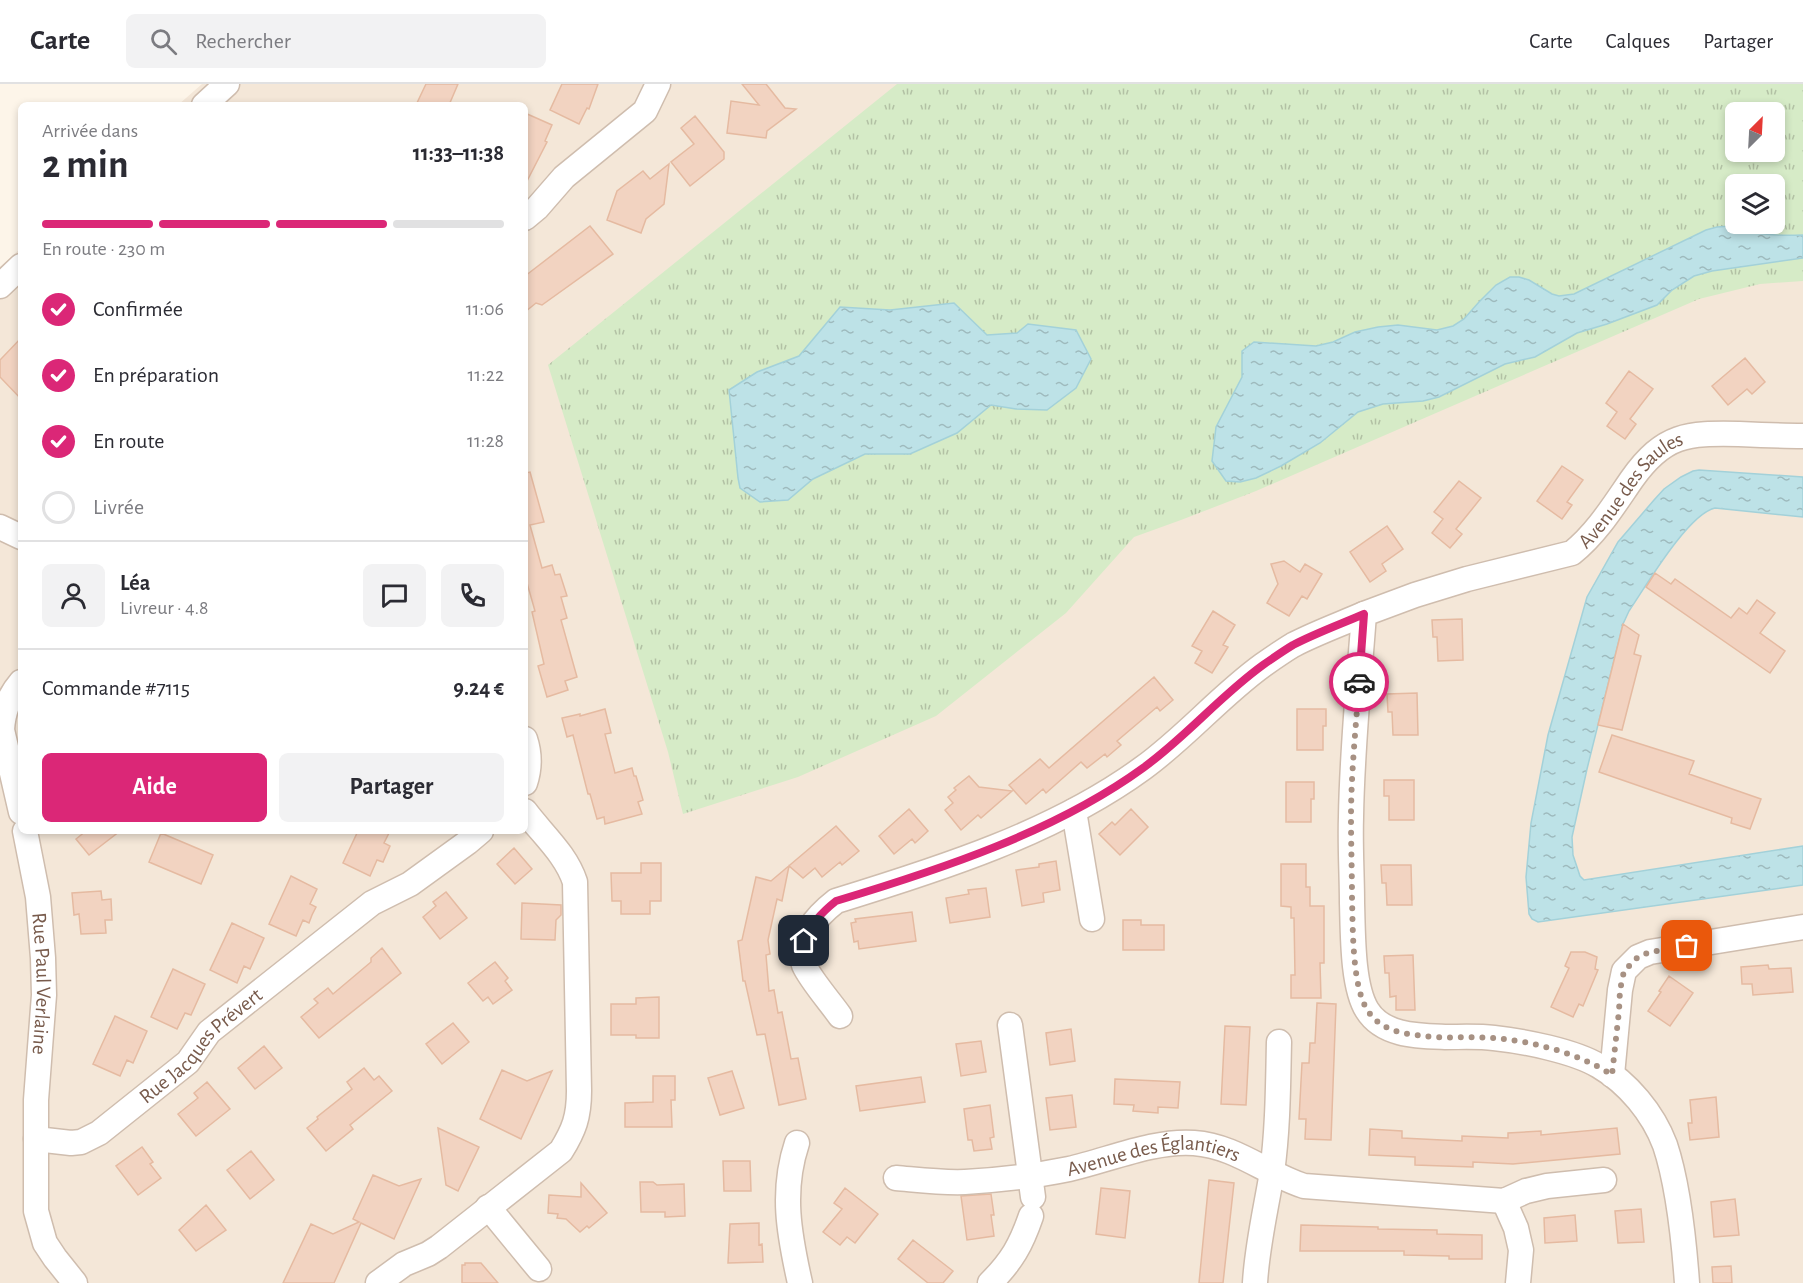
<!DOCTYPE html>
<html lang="fr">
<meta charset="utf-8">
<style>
body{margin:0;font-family:"Alegreya Sans",sans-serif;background:#f2f2f3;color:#2b2b33;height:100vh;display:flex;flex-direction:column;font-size:22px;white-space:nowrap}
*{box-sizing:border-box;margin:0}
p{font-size:20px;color:#7c7c81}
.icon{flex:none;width:33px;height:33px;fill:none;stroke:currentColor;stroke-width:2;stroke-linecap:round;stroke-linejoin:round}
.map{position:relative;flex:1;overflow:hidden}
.sheet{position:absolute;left:18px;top:18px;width:510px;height:732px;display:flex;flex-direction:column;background:#fff;border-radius:9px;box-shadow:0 3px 9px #0003}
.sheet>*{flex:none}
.needle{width:39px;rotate:24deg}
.buttons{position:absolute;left:1725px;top:18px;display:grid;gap:12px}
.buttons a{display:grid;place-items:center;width:60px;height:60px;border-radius:9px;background:#fff;box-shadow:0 3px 9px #0003;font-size:30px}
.pin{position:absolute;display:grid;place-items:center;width:51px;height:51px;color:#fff;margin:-26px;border-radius:12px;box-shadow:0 3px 9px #0006}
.courier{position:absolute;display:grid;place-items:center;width:60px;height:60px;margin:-30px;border:4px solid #db2777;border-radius:50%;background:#fff;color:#222;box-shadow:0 2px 8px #0007}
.headline em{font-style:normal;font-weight:700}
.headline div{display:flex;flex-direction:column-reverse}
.headline{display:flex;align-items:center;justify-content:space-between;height:102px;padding:0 24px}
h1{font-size:39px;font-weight:700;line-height:45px}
.bar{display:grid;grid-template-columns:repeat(4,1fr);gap:9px 6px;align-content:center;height:72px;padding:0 24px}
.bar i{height:8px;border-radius:4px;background:#e1e1e2}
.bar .active{background:#db2777}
.bar p{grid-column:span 4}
.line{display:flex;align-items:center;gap:15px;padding:0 24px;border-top:2px solid #e1e1e2}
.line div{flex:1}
.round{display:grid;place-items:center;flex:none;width:63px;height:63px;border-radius:9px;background:#f2f2f3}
ol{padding:0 24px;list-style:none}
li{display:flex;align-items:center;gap:18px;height:66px}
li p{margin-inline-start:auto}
li .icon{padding:6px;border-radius:50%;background:#db2777;color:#fff;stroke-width:4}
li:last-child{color:#7c7c81}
li i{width:33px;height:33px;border:3px solid #e1e1e2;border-radius:50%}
.cta{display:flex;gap:12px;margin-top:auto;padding:12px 24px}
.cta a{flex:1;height:69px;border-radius:9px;background:#db2777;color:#fff;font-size:24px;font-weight:700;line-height:69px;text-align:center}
.cta a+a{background:#f2f2f3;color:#2b2b33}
header{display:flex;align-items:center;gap:36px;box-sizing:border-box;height:84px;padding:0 30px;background:#fff;border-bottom:2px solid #e1e1e2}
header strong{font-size:28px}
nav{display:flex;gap:33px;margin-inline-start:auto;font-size:21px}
.search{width:420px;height:54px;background:#f2f2f3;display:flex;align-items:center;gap:15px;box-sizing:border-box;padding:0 21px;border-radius:9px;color:#7c7c81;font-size:22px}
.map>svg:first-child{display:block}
.residential{fill:#f4e7d8;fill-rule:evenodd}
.grass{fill:url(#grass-tufts);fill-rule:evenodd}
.water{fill:url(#water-ripples);stroke:#a3d1d9;stroke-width:1.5}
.building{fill:#f2d3c1;stroke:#e5baa1;stroke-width:1.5}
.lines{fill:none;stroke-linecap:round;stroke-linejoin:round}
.minor-casing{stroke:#cfbdae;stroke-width:27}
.minor{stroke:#fff;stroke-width:24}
.done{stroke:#a79183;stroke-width:6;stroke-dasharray:0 10.8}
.route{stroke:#db2777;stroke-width:8}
.labels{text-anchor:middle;stroke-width:5;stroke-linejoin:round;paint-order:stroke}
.street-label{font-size:21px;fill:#785b4c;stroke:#fff9f0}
</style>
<header>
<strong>Carte</strong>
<div class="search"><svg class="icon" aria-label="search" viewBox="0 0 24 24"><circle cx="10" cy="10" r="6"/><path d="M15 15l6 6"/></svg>Rechercher</div>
<nav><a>Carte</a><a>Calques</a><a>Partager</a></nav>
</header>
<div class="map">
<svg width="1803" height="1199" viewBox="0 0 1803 1199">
<defs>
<pattern id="grass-tufts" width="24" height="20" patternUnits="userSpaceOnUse" patternTransform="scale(1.5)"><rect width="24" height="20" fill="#d6ebc7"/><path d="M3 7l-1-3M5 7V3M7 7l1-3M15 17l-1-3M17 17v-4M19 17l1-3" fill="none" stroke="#b2c1a4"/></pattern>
<pattern id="water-ripples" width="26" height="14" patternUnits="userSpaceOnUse" patternTransform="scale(1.5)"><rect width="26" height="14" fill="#bde2e7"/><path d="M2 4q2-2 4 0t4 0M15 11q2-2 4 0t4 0" fill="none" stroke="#9ebabd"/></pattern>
</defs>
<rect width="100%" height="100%" fill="#fdf5e9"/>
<path class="residential" d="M202 0H1803V1199H0V183L21 164V747H525V21H178ZM1736 28H1774V68H1736ZM1736 100H1774V140H1736Z"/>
<path class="grass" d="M897 0H1803V197L1760 200 1699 215 1256 407 1181 436 1134 453 1066 529 936 632 798 693 683 730 668 668 548 281ZM1736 28H1774V68H1736ZM1736 100H1774V140H1736Z"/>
<path class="water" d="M1731 142C1760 151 1773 152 1803 151V174L1712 187 1694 192 1672 206 1657 221 1607 240 1577 249 1535 273 1505 280 1439 313 1423 317 1383 320 1358 328 1320 359 1281 382 1256 394 1240 398 1226 397 1212 377 1216 343 1242 293V267L1254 258 1316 262 1333 258 1355 248 1378 243 1398 241 1437 246 1453 242 1464 235 1479 218 1496 201 1510 193H1519L1529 196 1552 210 1559 212 1574 210 1706 146 1717 143Z
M954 219 987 251 1017 249 1028 240 1076 246 1091 275 1076 304 1047 326 1016 325 991 321 957 349 910 370H865L813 395 788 416 760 418 740 404 738 394 729 306 757 288 799 272 840 223 890 226Z
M1699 386 1803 393V433L1715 424C1688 430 1646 502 1629 527L1623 540 1587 685 1572 753 1573 771 1580 792 1584 796 1803 762V801L1538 838 1532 835 1529 830 1526 793 1531 739 1548 651 1587 513 1618 458 1654 416 1664 405 1681 393 1693 387Z"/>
<path class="building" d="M426 0H458L449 21H416Z
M562 0H598L589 25 587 24 579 40 550 26Z
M742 0H766L785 24 796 25 767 47 766 54 727 49 731 17 759 21Z
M525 29 552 41 545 57 547 58 525 101Z
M695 32 724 68V75L690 102 671 78 694 60 681 44Z
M669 80 664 120 646 135 641 149 607 136 617 107 643 87 650 95Z
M590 142 613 170 542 221 536 219 525 228V192Z
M21 254V315L0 293V276Z
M1745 274 1765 298 1752 310 1747 305 1728 321 1712 302Z
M1629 287 1653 305 1630 335 1636 340 1625 355 1607 342 1617 328 1606 319Z
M1562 382 1583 396 1567 418 1572 421 1562 435 1537 417Z
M530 388 544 438 530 441 542 484 552 481 555 491 560 490 567 512 561 513 567 534 561 536 577 593 565 597 568 606 547 613 538 582 544 580 532 528 535 527 525 492V389Z
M1459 397 1481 414 1456 445 1462 450 1450 464 1432 449 1443 435 1434 428Z
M1387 442 1403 465 1382 480 1386 487 1370 498 1350 468Z
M1284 477 1300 488 1305 480 1322 490 1307 515 1302 512 1289 532 1267 519 1278 500 1271 480Z
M1655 489 1671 500 1675 495 1731 534 1739 524 1747 530 1757 516 1775 529 1760 549 1785 567 1770 589 1646 503Z
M1213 527 1235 541 1223 561 1228 563 1212 589 1195 579 1202 567 1192 562Z
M1462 535 1463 576 1438 577 1437 553H1433L1432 536Z
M1623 540 1639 551 1634 570 1641 572 1622 646 1598 641Z
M1154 593 1173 616 1160 627 1157 623 1117 657 1121 661 1107 673 1105 670 1087 684 1081 678 1046 709 1043 705 1026 720 1009 701 1040 675 1049 684Z
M1417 609 1418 651H1393L1392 628H1388L1387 610Z
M605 625 611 649 605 650 615 689 632 684 634 692H636L643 716 638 718 642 730 605 740 604 733 597 735 590 710H588L573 651 567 653 562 634 580 630V632Z
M1297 625H1326V642H1323V666H1297Z
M1612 651 1694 677 1689 690 1761 715 1750 745 1731 739 1732 734 1599 688Z
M969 692 979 703 1012 707 981 734 978 731 961 746 945 726 953 719 948 713 956 706 954 704Z
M1384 696H1414V736H1389V712H1384Z
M1286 698H1314V715H1311V738H1286Z
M909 725 928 747 915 759 912 755 894 770 879 752Z
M1131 725 1148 743 1120 771 1099 750 1112 738 1115 741Z
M836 742 859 767 842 781 840 778 822 793 815 784 803 794 789 782 782 817 777 815 768 856 770 870 766 871 769 907 774 906 778 929 782 928 791 975 798 974 806 1015 779 1021 765 950 757 951 745 897H743L738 857 742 856 756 793 771 797Z
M86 747H120L89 771 76 755Z
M358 747H390L384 759 390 762 383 778 377 776 370 792 343 779Z
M161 749 213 771 201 800 149 778Z
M514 764 532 785 515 800 497 780Z
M1056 777 1060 806 1043 809 1044 818 1022 822 1016 786 1039 783V780Z
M641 779H661V817H650V830H621V817H612L611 789H641Z
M1281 780H1306V803H1310V822H1324V879H1320L1321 914H1291V891H1295L1294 834H1291V823L1281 822Z
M1381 781H1411L1412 821H1387L1386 799H1382Z
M291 792 317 805 310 820 316 823 312 831 309 839 303 836 296 852 269 840Z
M986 804 990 833 950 839 946 814 969 810 968 806Z
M101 807 102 816 111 815 112 836H105L106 849 81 850 79 830 74 831 72 809Z
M446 808 467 834 440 855 423 833 436 822 433 818Z
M522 819 561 821V831L556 836 555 856 521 855Z
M912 828 916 857 859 865 858 857 854 858 851 839 856 838 855 835Z
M1123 836H1141V841H1164V866H1123Z
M232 839 264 854 250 885 244 882 237 899 210 886Z
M382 864 401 889 319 954 301 933 318 919 314 915 328 904 333 910 371 878V874Z
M1571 868H1585L1597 873 1595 885 1598 886 1583 922 1579 920 1573 933 1551 923 1569 884 1565 882Z
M1413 871 1415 926H1396V912L1390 913 1389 889H1385L1384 872Z
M495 878 508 894 505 897 512 906 493 920 488 913 483 917 468 899Z
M1768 881 1769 885 1791 884 1793 908 1753 911 1752 900H1742L1741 883Z
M173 885 205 900 191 931 185 929 177 945 151 933Z
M1669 892 1693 909 1670 942 1648 927 1661 908 1659 907Z
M659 913V954H636V951H611V920H636V914Z
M1317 919 1336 920 1331 1056 1305 1055 1306 1035H1299L1302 979H1309L1310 959H1315Z
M115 932 147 947 133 979 127 976 120 992 93 980Z
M453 939 469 958 442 980 426 960Z
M1225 942 1250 943 1246 1021 1221 1020Z
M1071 945 1075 977 1050 981 1046 949Z
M981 957 986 988 961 992 956 960Z
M264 962 282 984 255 1005 238 984Z
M364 984 374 996 379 992 392 1007 350 1041 353 1045 326 1067 307 1044 318 1035 317 1033 352 1005 347 998Z
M502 986 527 997 552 987 521 1055 480 1035Z
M732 987 744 1024 720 1031 708 994Z
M653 992H675V1016H671L672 1043H625V1019L653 1018Z
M921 993 925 1018 860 1027 856 1002Z
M1115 995 1180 998 1178 1024 1158 1023V1029L1133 1027 1134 1021 1114 1020Z
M207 998 230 1025 196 1052 178 1030 198 1014 194 1009Z
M1072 1011 1076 1043 1050 1046 1046 1014Z
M1716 1013 1719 1053 1690 1056 1688 1039H1692L1690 1016Z
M990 1021 994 1053 990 1054 992 1065 974 1067 972 1056H968L964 1025Z
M438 1044 479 1063 458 1107 446 1101Z
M1617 1044 1620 1070 1513 1080 1473 1078V1083L1415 1081V1073L1369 1071 1370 1045 1402 1047V1054L1462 1057V1052L1508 1054V1049L1541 1047V1051Z
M142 1063 153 1078 150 1080 161 1094 138 1111 116 1082Z
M251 1067 274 1096 250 1115 227 1086Z
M723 1077H750L751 1107H724Z
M373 1091 399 1102 421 1095 394 1155 361 1139 334 1199H283L311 1140 333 1150 359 1138 353 1135Z
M1209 1096 1234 1099 1223 1199H1199Z
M640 1098H653L657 1101 684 1100 685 1132 665 1133V1128H641Z
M581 1099 607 1129 589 1144 587 1142 580 1148 566 1135 557 1134 558 1130 548 1129 549 1111 581 1113Z
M845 1104 878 1130 855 1159 847 1153 840 1161 823 1148 842 1125 834 1119Z
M1101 1104 1130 1107 1125 1154 1096 1150Z
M991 1110 994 1131H991L994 1152 967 1156 961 1112Z
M1735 1115 1739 1151 1714 1153 1711 1118Z
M206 1121 226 1146 196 1167 179 1146Z
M1641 1125 1644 1158 1618 1159 1615 1127Z
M1575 1131 1577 1157 1545 1159 1544 1134Z
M759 1139V1161L762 1160 763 1178 728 1179 730 1140Z
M1301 1141 1378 1143V1145L1437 1146V1150L1482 1151V1175H1449V1172L1404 1171V1167H1300Z
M913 1156 953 1187 943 1199H928L898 1175Z
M465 1179H481L498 1199H462V1181H465Z
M1731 1182 1732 1199H1713L1712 1183Z"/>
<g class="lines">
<g class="minor-casing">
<g id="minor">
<path d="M204 21 227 0"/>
<path d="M525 134 537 124 564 93 645 27 658 0"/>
<path d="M0 202 21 182"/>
<path d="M0 443 21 453"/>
<path d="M21 598C9 612 3 627 2 646L21 728"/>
<path d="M525 655C530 670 530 684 525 699"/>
<path d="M1074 727 1092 835"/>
<path id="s1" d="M25 747 38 813 43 874 44 911 36 1016V1127L45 1159 55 1174 75 1199"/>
<path d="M840 932C831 919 810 895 804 881 794 856 818 831 836 817 940 785 1054 749 1143 684 1186 653 1220 612 1263 581 1273 574 1283 567 1293 561 1316 549 1341 540 1364 530"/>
<path d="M1010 941 1033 1113"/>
<path d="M1612 991 1620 906 1624 887 1638 873 1650 868 1803 843"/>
<path id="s2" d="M36 1055 71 1059 81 1058 99 1049 188 978 209 948 372 819 410 800 468 758 481 747"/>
<path d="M797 1059C781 1107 789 1150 800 1199"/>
<path id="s3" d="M896 1094C919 1096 942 1099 965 1098 999 1096 1035 1092 1069 1085 1109 1076 1154 1056 1194 1059 1236 1062 1266 1090 1304 1102L1504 1117 1526 1107 1547 1102 1604 1096"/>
<path d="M1504 1117 1516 1144 1521 1166 1518 1199"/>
<path d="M488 1123 539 1185"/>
<path d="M378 1199 404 1180 428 1170 439 1163 561 1067C574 1046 579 1033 579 1007L575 798C566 770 542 750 525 727"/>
<path d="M990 1199C1012 1177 1021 1161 1031 1132"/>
<path d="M1255 1199C1257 1162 1266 1125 1272 1088 1278 1045 1278 1001 1279 958"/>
<path id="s4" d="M1687 1199C1684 1157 1678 1100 1665 1061 1653 1029 1628 999 1599 982 1574 967 1523 957 1494 954 1478 952 1461 953 1445 953 1418 952 1383 952 1367 926 1352 902 1353 848 1352 819 1352 791 1350 762 1351 733 1352 665 1359 597 1364 530L1415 511 1467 495 1572 469C1597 449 1614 421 1632 395 1664 350 1687 349 1739 350 1760 351 1782 352 1803 352"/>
</g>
</g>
<use href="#minor" class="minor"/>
</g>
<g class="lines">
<path class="done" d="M1359 598C1356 643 1351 689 1351 734 1351 761 1352 789 1352 816 1353 845 1352 904 1368 927 1380 946 1403 950 1424 952 1446 955 1469 952 1492 954 1529 956 1581 970 1612 991L1619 927 1620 906 1624 887 1638 873 1650 868 1687 862"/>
<path class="route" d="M804 857C812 839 821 829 836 817 939 786 1055 748 1143 684 1186 653 1220 612 1263 581 1273 574 1283 567 1293 561 1316 549 1341 540 1364 530L1359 598"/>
</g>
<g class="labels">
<g class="street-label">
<text dy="7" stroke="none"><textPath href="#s4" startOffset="1192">Avenue des Saules</textPath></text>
<text dy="7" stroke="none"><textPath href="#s1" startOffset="154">Rue Paul Verlaine</textPath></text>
<text dy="7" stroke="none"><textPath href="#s2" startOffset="200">Rue Jacques Prévert</textPath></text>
<text dy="7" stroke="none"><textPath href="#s3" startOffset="261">Avenue des Églantiers</textPath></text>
</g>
</g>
</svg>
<div class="buttons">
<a><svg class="needle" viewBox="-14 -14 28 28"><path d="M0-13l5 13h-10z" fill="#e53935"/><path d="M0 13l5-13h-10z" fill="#7c7c81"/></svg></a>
<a><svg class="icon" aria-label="layers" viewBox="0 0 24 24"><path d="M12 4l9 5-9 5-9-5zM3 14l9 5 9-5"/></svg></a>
</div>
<div class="pin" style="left:1687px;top:862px;background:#ea580c"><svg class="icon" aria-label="bag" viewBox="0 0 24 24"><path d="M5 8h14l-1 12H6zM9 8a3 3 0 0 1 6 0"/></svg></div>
<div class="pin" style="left:804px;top:857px;background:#1f2937"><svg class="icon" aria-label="home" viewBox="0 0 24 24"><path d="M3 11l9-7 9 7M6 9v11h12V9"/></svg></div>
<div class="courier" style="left:1359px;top:598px"><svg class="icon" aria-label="car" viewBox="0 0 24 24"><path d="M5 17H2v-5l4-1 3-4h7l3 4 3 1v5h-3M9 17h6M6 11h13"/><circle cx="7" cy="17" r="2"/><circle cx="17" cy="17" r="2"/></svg></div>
<section class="sheet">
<div class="headline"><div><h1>2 min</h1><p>Arrivée dans</p></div><em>11:33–11:38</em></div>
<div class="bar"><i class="active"></i><i class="active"></i><i class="active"></i><i></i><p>En route · 230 m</p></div>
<ol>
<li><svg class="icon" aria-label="check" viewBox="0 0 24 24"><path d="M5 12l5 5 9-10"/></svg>Confirmée<p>11:06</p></li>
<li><svg class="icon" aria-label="check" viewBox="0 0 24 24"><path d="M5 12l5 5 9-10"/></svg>En préparation<p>11:22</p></li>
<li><svg class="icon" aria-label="check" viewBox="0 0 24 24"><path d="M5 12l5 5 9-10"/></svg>En route<p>11:28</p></li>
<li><i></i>Livrée</li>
</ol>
<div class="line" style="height:108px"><a class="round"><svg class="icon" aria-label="person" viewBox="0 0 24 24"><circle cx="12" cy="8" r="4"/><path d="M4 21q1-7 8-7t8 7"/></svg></a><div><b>Léa</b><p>Livreur · 4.8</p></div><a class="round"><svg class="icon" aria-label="chat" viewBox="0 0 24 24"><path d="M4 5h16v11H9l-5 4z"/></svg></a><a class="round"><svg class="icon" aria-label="phone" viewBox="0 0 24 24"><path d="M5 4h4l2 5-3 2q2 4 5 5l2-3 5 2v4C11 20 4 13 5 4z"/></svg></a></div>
<div class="line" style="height:78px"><div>Commande #7115</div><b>9.24 €</b></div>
<div class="cta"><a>Aide</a><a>Partager</a></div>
</section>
</div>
